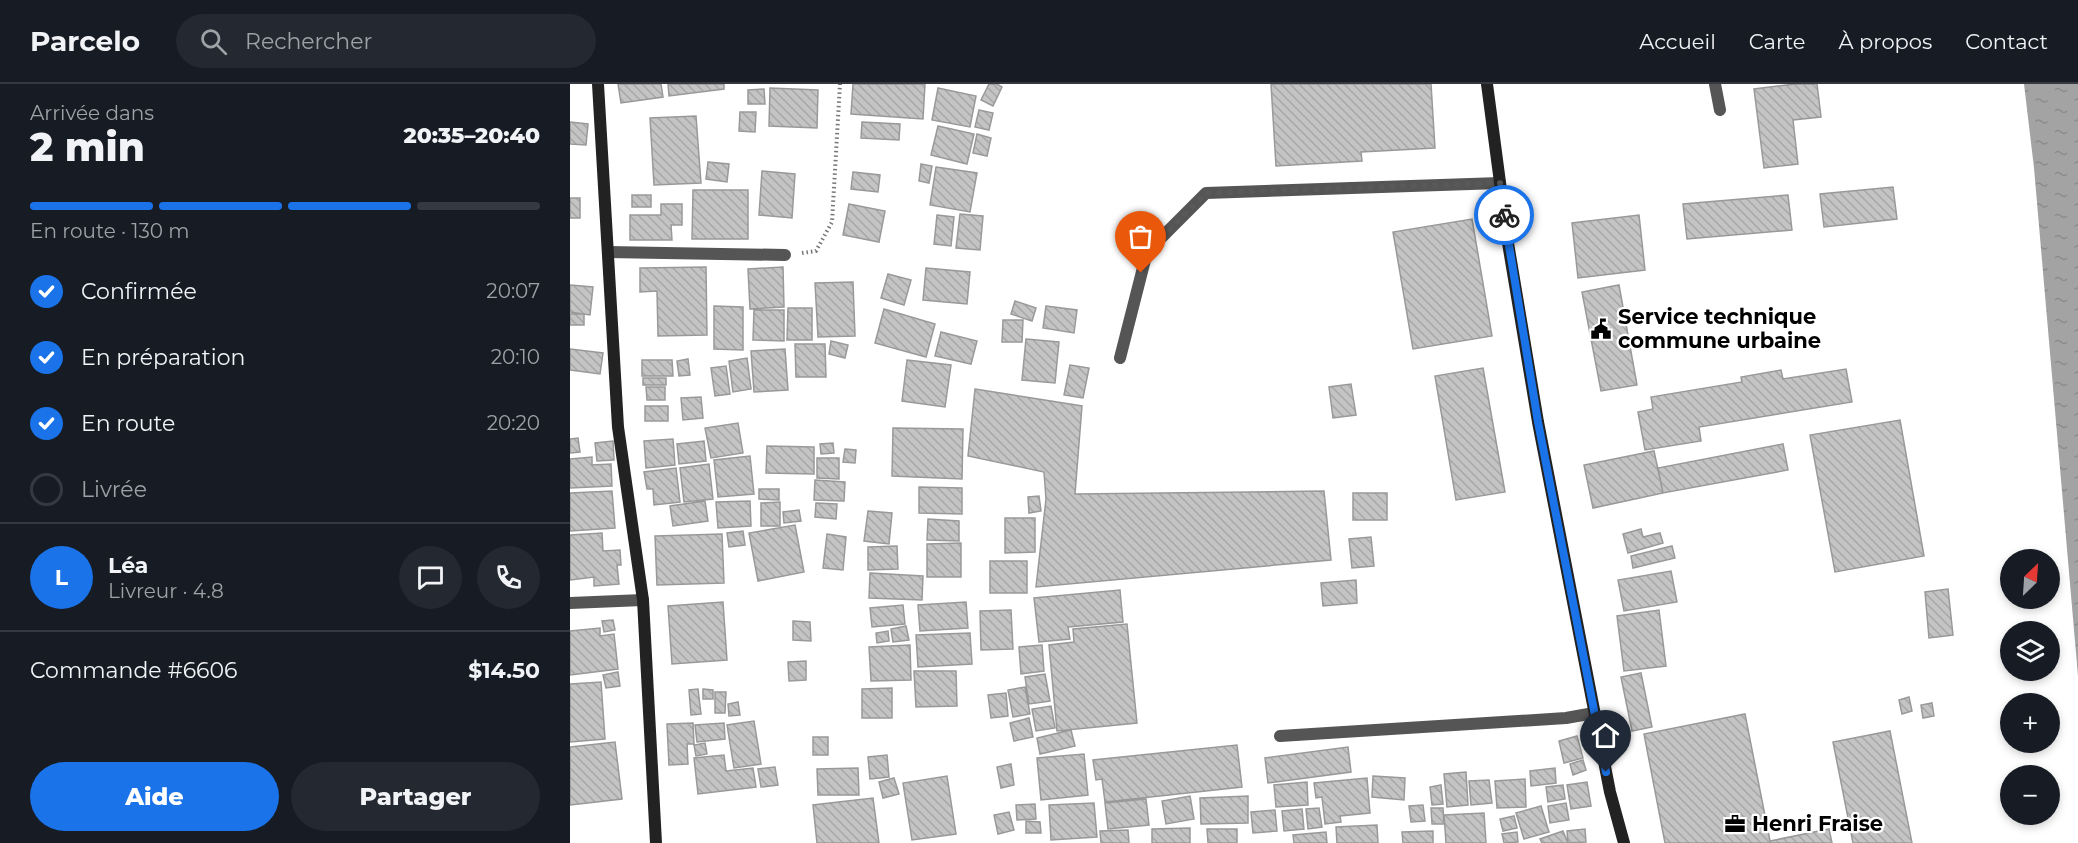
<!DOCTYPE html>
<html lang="fr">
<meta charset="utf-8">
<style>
body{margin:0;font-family:Montserrat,sans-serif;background:#242831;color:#f1f3f6;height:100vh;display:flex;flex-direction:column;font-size:22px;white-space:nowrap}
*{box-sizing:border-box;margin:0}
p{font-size:20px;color:#9ea1a6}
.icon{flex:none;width:33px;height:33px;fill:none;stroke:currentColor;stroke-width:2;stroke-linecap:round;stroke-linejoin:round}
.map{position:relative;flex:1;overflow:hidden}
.sheet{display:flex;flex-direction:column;background:#171b24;width:570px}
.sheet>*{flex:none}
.needle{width:39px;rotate:25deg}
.buttons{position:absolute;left:1430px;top:465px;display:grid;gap:12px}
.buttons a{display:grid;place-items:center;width:60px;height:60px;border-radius:50%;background:#171b24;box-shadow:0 3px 9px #0003;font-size:30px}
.pin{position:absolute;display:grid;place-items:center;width:51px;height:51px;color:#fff;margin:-62px -26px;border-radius:50% 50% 50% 0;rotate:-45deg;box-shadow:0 0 6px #0007}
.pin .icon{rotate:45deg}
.courier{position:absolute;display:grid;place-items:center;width:60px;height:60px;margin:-30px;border:4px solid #1a73e8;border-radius:50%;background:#fff;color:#222;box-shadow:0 2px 8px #0007}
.overview em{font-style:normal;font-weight:800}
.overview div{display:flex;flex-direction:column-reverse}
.overview{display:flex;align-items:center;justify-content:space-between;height:102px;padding:0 30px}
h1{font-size:39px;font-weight:800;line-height:45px}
.bar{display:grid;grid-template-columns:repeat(4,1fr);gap:9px 6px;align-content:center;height:72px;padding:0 30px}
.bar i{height:8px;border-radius:4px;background:#363941}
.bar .active{background:#1a73e8}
.bar p{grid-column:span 4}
.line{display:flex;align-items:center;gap:15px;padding:0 30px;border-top:2px solid #363941}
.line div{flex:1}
.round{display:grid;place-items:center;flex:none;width:63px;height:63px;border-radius:32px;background:#242831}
ol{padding:0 30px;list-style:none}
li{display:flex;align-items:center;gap:18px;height:66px}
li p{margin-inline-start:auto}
li .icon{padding:6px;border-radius:50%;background:#1a73e8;color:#fff;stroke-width:4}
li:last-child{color:#9ea1a6}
li i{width:33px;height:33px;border:3px solid #363941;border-radius:50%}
.action{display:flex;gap:12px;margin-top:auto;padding:12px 30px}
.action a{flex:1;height:69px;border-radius:36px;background:#1a73e8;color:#fff;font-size:24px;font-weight:800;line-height:69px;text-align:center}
.action a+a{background:#242831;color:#f1f3f6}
header{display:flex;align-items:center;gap:36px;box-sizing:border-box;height:84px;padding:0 30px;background:#171b24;border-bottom:2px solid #363941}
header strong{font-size:28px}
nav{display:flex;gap:33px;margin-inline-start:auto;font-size:21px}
.search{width:420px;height:54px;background:#242831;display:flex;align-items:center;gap:15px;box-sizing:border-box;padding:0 21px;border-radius:33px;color:#9ea1a6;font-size:22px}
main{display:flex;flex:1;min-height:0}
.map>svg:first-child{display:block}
.water{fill:url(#water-ripples)}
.building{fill:url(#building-back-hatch);stroke:#999;stroke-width:1.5}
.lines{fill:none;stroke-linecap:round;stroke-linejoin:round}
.path{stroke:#777;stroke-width:4;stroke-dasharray:1.5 3;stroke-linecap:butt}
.lane{stroke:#555;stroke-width:12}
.street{stroke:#555;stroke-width:12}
.secondary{stroke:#222;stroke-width:12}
.done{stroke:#595959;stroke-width:6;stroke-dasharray:0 10.8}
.route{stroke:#1a73e8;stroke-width:8}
.labels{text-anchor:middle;stroke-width:4.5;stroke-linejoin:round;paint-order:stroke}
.poi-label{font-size:21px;font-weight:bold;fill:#000;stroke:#fff;text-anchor:start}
</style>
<header>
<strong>Parcelo</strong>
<div class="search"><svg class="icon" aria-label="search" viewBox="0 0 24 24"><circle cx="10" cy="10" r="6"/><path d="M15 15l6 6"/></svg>Rechercher</div>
<nav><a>Accueil</a><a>Carte</a><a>À propos</a><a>Contact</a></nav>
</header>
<main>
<section class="sheet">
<div class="overview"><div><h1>2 min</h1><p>Arrivée dans</p></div><em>20:35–20:40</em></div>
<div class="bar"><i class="active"></i><i class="active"></i><i class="active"></i><i></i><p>En route · 130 m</p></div>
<ol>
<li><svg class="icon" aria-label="check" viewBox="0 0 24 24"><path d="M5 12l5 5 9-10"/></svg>Confirmée<p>20:07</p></li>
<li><svg class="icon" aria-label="check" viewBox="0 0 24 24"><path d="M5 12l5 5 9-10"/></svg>En préparation<p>20:10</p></li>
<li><svg class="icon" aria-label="check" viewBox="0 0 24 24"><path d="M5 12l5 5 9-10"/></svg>En route<p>20:20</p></li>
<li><i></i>Livrée</li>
</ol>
<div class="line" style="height:108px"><b class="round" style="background:#1a73e8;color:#fff">L</b><div><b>Léa</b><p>Livreur · 4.8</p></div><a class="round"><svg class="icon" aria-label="chat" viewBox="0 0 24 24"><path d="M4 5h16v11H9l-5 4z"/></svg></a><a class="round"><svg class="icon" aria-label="phone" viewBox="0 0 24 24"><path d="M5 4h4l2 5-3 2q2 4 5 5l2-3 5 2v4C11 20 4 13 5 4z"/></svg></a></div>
<div class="line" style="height:78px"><div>Commande #6606</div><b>$14.50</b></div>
<div class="action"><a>Aide</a><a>Partager</a></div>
</section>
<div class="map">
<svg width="1508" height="759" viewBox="0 0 1508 759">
<defs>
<pattern id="water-ripples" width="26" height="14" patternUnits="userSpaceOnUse" patternTransform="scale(1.5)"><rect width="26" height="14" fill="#a3a3a3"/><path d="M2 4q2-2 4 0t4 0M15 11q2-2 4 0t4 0" fill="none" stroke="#8b8b8b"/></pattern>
<pattern id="building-back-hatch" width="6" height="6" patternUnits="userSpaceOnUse" patternTransform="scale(1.5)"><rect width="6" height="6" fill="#c4c4c4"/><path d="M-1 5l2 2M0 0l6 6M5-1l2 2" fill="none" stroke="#a7a7a7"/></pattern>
</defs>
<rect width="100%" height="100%" fill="#fff"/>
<path class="water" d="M1454 0H1508V592L1464 84Z"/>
<path class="building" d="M48 0H91L93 13 51 19Z
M98 0H154V5L99 12Z
M283 0H355L353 35 281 30Z
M419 0H427L432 3 423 22 411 16Z
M701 0H861L865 64 791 68 792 77 706 82Z
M1225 0H1247L1251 33 1223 36 1228 80 1194 84 1184 5Z
M200 4 248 6 247 44 199 42Z
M368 4 406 12 400 43 362 36Z
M194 5 195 20H178V6Z
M409 26 423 29 419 46 405 43Z
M170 28H186L185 48 169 47Z
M126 32 131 99 84 101 80 34Z
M0 38 18 40 16 61 0 60Z
M292 38 330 40 329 56 291 54Z
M368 42 404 50 397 80 361 71Z
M407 50 421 54 417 72 403 69Z
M138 78 159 80 157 98 136 95Z
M351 80 362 82 359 99 349 97Z
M366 83 407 89 400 128 360 121Z
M192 87 225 90 222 134 189 131Z
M283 88 310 91 308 108 281 105Z
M1323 103 1327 135 1254 143 1250 110Z
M123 106H178V155H122Z
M62 111H81V123H62Z
M1218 111 1222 146 1117 155 1113 120Z
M0 114H10V134H0Z
M91 120H112V141H101L102 156H60V131H91Z
M279 120 315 127 309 158 273 151Z
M390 130 413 132 410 166 386 164Z
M367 131 384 133 381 162 364 160Z
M1069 131 1075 186 1008 194 1002 139Z
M902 135 922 252 843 265 823 148Z
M136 183 137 251 88 252 87 207 70 208V184Z
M213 183 214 223 180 225 178 185Z
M356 184 400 188 397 220 353 216Z
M318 190 341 196 334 221 311 214Z
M283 198 285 252 248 253 245 199Z
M0 201 23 203 20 231 0 228Z
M1049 201 1067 301 1031 307 1012 208Z
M445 217 466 224 462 237 441 230Z
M144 222 173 223V266L144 265Z
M476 222 507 226 504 249 473 244Z
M218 224H242V256H217Z
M314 225 365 240 356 273 305 259Z
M184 226H214V257L183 256Z
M0 230H14V241H0Z
M433 236H453L452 258H432Z
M371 248 407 257 401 280 365 272Z
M456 255 489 258 485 299 452 296Z
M261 257 278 261 275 274 259 270Z
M225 260H255L256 293H226Z
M0 265 33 269 30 290 0 286Z
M215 265 218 306 184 308 181 267Z
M177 274 181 305 163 308 159 277Z
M118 275 120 291 109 292 107 277Z
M72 276H102L103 292H72Z
M337 276 381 281 375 323 332 317Z
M500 281 519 284 513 314 494 311Z
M156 282 160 310 145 312 141 284Z
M913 284 935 408 886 416 865 292Z
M1276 285 1282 318 1129 343 1131 357 1075 366 1068 328 1083 325 1081 313 1172 298 1171 293 1211 286 1213 295Z
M73 294H96V301H73Z
M781 300 786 331 763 334 759 303Z
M76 303H95V316H77Z
M405 305 512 322 505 410 754 407 761 476 466 503 476 415 474 388 398 372Z
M131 313 133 334 113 336 111 314Z
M75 322H98V337H75Z
M1330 336 1354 472 1265 488 1240 351Z
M168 339 173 369 141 374 135 344Z
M323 344 393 345 392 395 322 392Z
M8 354 10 368 0 369V355Z
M103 355 105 381 76 384 74 357Z
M43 357 44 376 27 377 25 359Z
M134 357 136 377 109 380 107 360Z
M263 359 264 369 251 370 250 360Z
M1213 360 1218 386 1093 409 1088 384Z
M197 362 244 363V390L196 389Z
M275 365 286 366 285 379 273 378Z
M1084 367 1093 409 1023 424 1014 381Z
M180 372 184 410 148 413 144 376Z
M22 373V381L41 380 42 402 0 404V375Z
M247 374H269V395L247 394Z
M139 380 143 415 114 418 110 384Z
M106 384 110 418 84 421 83 405H77L74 388Z
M245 396 275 398 274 417 244 416Z
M349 403 392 404V430L349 429Z
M189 405H209V416L189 415Z
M42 407 45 444 0 447V409Z
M783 409H817V436H783Z
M469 412 471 427 459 429 458 413Z
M135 417 138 437 103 442 100 422Z
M180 417 181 442 148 444 146 418Z
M210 418V442H191V419Z
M246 419 267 420 266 435 245 433Z
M229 426 231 437 214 439 213 428Z
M298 427 322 429 319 460 294 457Z
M435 434H465V468L435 469Z
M358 435 389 437V457L357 456Z
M225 441 234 488 188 497 179 449Z
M1071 445 1073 453 1090 449 1093 459 1058 469 1053 450Z
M173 447 175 461 159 463 157 449Z
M32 449 33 467 50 466 51 481H47L49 500 24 502V493L0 496V451Z
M152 450 154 499 87 501 85 452Z
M257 450 276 453 273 486 253 484Z
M801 453 804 482 782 484 779 455Z
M391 459V493H357V460Z
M327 462 328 485 298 486V463Z
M1102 462 1105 474 1063 484 1061 472Z
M420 477H457V509H420Z
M1101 487 1107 518 1054 527 1048 496Z
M300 489 353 492 352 516 299 514Z
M786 496 787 519 753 522 751 499Z
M1378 505 1383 551 1359 554 1355 508Z
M550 506 553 538 498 543 500 555 469 558 464 514Z
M153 518 157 576 102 580 98 522Z
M396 518 398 544 350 547 348 521Z
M333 521 335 540 302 543 300 524Z
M441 526 443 565 411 566 410 527Z
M1089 526 1096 582 1054 587 1047 532Z
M43 536 45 546 34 548 32 537Z
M223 537 240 538 241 557 223 556Z
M557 540 567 639 487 647 479 561 504 558 503 545Z
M336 542 339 556 323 558 321 545Z
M30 544V552L44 550 48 585 0 591V547Z
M318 547 319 557 307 559 306 549Z
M400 549 402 580 348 583 346 551Z
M340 561 341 596 301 597 299 563Z
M472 561 474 587 451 590 449 563Z
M236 577V596L219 597 218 578Z
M344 587H386L387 622 346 623Z
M48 588 50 602 36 604 33 591Z
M1071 589 1082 643 1062 647 1051 593Z
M475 590 480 617 459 620 455 593Z
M31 598 35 655 0 658V600Z
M455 603 460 630 443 633 438 606Z
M322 604V634H292V605Z
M128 605 131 630 121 631 119 606Z
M133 605 143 606V615H133Z
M145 608H156L155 629H145Z
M436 609 438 632 421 634 418 611Z
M1339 613 1342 627 1332 630 1329 616Z
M168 618 170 631 159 632 158 620Z
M1362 619 1364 632 1353 634 1351 621Z
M481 622 485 644 466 647 462 625Z
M1175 630 1200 757 1259 745 1262 759H1095L1074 650Z
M459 634 463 653 444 657 440 639Z
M184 637 191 680 164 684 157 641Z
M123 639 124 660H117L118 680 99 681 97 640Z
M154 639 155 655 127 658 125 641Z
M501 646 505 662 470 670 467 654Z
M1320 647 1342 759H1283L1263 658Z
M1007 652 1013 674 994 679 989 657Z
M243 653H258V671H243Z
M45 658 52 715 0 721V663Z
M135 659 137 670 126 672 124 661Z
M667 661 672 703 535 718 532 695 526 696 523 676Z
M778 663 781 688 698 699 695 674Z
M514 670 518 711 471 716 467 674Z
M154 671 156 687 183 684 186 703 128 710 124 674Z
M317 671 319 693 300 695 298 673Z
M1013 676 1016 686 1003 691 1000 680Z
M441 680 444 701 431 704 427 683Z
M205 683 208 701 191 703 188 685Z
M288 684 289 711H248L247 685Z
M985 684 986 699 961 702 960 687Z
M896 688 898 721 877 723 874 690Z
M377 692 386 750 342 756 333 699Z
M803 692 835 694 834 716 802 713Z
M324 694 329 710 313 714 309 698Z
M797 694 800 729 770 732 771 738 755 740 752 713 746 714 744 699Z
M955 695 956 723 927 724 925 697Z
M919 696 922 719 901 721 899 697Z
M737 698 738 721 706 723 704 701Z
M1017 698 1021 722 1001 725 997 701Z
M871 701 873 720 862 721 860 703Z
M993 701 995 715 978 718 976 703Z
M620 712 624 735 596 740 592 717Z
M678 712V739L631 740 630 714Z
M303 714 309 759H247L243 721Z
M576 715 579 741 538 745 535 719Z
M524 719 527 753 481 756 479 721Z
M996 719 999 736 980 739 978 722Z
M465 720 466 735 447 736 446 721Z
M853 721 855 737 841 738 839 722Z
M971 722 979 748 954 755 946 729Z
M749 724 752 743 738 745 736 725Z
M861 724H873L874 740H862Z
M732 725 734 745 714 747 712 727Z
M705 726 707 747 683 749 681 728Z
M439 728 444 746 428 750 424 731Z
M914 729 916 759H876L874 731Z
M944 732 947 744 933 747 930 735Z
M456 737 470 738 471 749H456Z
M807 741 808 759H767L766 743Z
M620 744V759H582V745Z
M637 745H667V759H638Z
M1015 745 1016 758 998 759 997 747Z
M558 746 559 759H531L530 747Z
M863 747V759H833L832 748Z
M993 747 998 759H972L970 755Z
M756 748 757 759H724L723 751Z
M947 748 948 758 934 759 932 750Z"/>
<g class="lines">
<path class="path" d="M232 169 246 167 262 138 270 0"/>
<path class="lane" d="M1145 0 1150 26
M550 274 577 168 636 109 930 99
M710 652 996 634 1024 629"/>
<path class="street" d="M38 168 215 171
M0 519 73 516"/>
<path class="secondary" d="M28 0 48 343 73 516 86 759
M917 0 938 159 968 338 1040 708 1054 759"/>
</g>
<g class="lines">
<path class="done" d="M571 189 577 168 636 109 930 99 934 131"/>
<path class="route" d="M934 131 968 338 1036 688"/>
</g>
<defs>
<g id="civic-bare" transform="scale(1.62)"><path d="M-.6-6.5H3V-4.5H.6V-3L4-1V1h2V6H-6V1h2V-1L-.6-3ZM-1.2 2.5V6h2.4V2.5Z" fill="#000" stroke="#fff" stroke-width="2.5" paint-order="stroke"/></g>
<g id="office-bare" transform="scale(1.62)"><path d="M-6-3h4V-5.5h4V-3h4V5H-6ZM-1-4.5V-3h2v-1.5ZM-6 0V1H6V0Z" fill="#000" stroke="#fff" stroke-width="2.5" paint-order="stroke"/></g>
</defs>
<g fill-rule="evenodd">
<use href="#civic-bare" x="1031" y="245"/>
<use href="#office-bare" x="1165" y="740"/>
</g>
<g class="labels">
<g class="poi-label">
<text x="1048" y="240">Service technique<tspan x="1048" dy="24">commune urbaine</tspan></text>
<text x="1182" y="747">Henri Fraise</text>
</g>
</g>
</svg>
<div class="buttons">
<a><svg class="needle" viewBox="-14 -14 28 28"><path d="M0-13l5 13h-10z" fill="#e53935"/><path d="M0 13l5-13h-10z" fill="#9ea1a6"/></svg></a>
<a><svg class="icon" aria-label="layers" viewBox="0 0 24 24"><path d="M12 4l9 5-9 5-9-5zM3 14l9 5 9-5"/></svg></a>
<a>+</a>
<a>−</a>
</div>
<div class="pin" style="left:571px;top:189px;background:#ea580c"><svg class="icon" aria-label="bag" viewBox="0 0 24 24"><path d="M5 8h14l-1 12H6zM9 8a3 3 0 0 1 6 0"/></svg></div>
<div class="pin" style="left:1036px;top:688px;background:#1f2937"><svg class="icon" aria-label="home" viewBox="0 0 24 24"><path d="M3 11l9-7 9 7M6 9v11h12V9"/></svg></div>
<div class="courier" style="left:934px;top:131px"><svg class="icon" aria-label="bike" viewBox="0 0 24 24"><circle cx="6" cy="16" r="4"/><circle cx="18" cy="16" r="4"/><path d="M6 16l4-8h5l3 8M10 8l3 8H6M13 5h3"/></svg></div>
</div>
</main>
